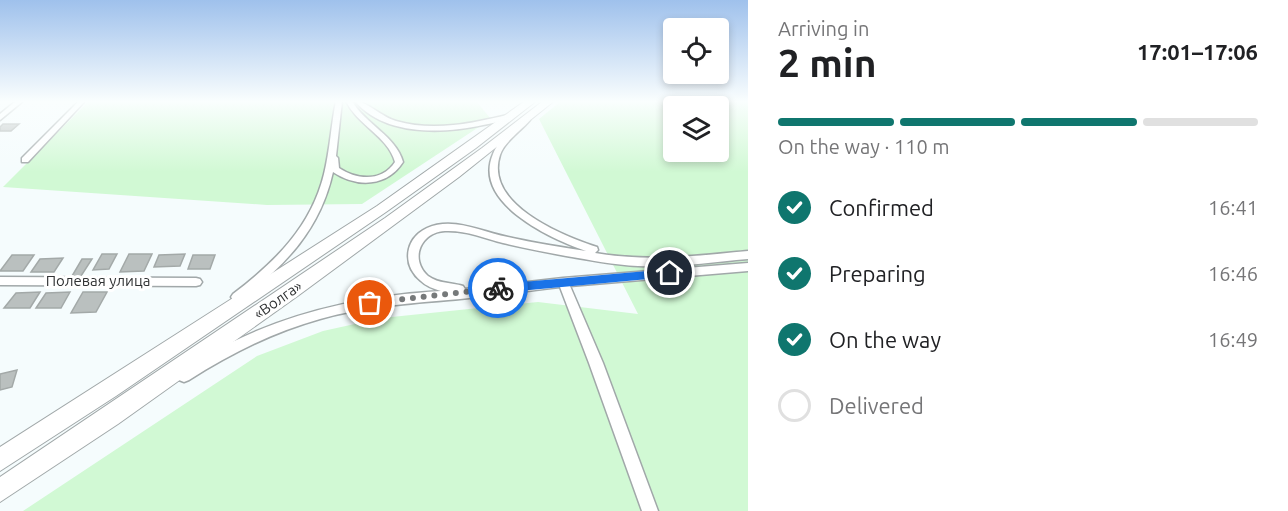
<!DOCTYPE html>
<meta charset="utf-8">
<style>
body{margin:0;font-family:Ubuntu,sans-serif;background:#f2f2f2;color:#202124;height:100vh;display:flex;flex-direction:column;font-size:22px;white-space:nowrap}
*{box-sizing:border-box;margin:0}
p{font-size:20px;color:#757577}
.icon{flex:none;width:33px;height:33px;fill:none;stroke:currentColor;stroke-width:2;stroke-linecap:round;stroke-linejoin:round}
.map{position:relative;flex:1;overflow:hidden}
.drawer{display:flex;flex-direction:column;background:#fff;width:540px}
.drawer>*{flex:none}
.buttons{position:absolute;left:663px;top:18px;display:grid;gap:12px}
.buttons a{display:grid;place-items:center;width:66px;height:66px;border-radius:6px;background:#fff;box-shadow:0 3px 9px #0003;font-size:30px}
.pin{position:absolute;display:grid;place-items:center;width:51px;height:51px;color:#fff;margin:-26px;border:3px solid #fff;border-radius:50%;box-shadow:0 2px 6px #0007}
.courier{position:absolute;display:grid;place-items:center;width:60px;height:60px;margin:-30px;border:4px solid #1a73e8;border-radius:50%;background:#fff;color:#222;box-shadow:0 2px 8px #0007}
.headline em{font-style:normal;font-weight:700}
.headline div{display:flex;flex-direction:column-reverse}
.headline{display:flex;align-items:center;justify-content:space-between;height:102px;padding:0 30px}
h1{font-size:39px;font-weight:700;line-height:45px}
.bar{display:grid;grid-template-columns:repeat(4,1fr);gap:9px 6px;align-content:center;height:72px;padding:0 30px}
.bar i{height:8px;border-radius:4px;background:#e0e0e0}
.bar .selected{background:#0f766e}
.bar p{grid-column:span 4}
ol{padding:0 30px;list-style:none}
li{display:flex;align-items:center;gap:18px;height:66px}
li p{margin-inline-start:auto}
li .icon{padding:6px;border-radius:50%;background:#0f766e;color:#fff;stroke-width:4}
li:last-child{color:#757577}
li i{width:33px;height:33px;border:3px solid #e0e0e0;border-radius:50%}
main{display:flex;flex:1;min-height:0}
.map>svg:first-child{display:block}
.green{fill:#d1f9d4;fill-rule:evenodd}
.building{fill:#bac0bf;stroke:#a3a9a8;stroke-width:1.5}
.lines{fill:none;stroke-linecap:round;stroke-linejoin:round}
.minor-casing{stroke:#a1a8a9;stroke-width:3}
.highway-casing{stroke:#a1a8a9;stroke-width:2}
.minor{fill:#fff;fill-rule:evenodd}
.highway{fill:#fff;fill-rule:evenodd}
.route{fill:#1a73e8}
.done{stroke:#76797a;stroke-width:6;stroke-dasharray:0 10.8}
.labels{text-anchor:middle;stroke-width:6;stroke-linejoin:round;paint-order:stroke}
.street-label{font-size:15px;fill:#313334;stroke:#fff}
</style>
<main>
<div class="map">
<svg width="748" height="511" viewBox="0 0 748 511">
<rect width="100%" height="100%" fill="#f5fcfd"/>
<path class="green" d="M89 101H476L491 119 362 204 267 205 3 187Z
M561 101H748V511H23L257 356 323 331 382 318 538 302 638 314 539 119ZM674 106H718V152H674Z"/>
<path class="building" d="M3 124H19L11 131H0V127Z
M102 254H117L109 269 93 270Z
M129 254H152L144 271 120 272Z
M185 254 180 266 154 267 159 255Z
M12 255H34L23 271H0Z
M193 255H215L210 269H188Z
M63 258 54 272H31L40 259Z
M82 259H92L81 276H72Z
M40 292 30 308H4L16 293Z
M70 292 61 308H36L46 293Z
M83 292H107L96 312 71 313Z
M17 370 12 387 0 390V374Z"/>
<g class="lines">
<g class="minor-casing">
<path id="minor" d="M16 101H23L0 120V114Z
M79 101H85L28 162H22V158Z
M336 101H342L336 156 338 158 339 168C357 180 382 182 395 162 388 136 357 125 346 101H352C365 124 396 136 403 162 387 187 357 188 333 172 320 230 286 264 241 300L237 302 233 300 231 297 233 294C275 262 311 227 324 174 330 150 331 125 336 101Z
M355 101C366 101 382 117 396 121 434 132 474 123 511 114L515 116C506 121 493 123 483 125 442 134 384 136 355 101Z
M523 118 530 120C521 131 504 142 500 155 484 204 561 235 597 247L598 250 595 253C649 262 694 256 748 251V259C712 262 675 268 638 266 614 265 590 260 566 256 545 252 524 248 503 243 484 238 465 230 445 231 421 232 409 259 428 276 439 284 451 282 463 286L465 289 563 278 748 263V271L570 286 603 363 658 511H642L589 363 560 287C526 291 493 296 460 299 412 303 366 306 320 319 273 332 230 354 189 380L184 382 179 380 177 376C182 365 201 358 211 353 283 313 360 296 441 291 434 289 426 286 421 281 402 266 404 239 427 228 453 216 482 232 508 237 534 243 560 247 586 251 551 239 472 203 493 154 498 140 514 129 523 118Z
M0 277 196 278 200 279 202 282 200 285 196 286 0 285Z"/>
</g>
<g class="highway-casing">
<path id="highway" d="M525 101H536L476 148 386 212 116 396 0 471V447L377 206Z
M543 101H554L459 177 299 295 118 424 0 502V477L385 218 482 148Z"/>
</g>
<use href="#minor" class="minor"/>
<use href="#highway" class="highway"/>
</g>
<linearGradient id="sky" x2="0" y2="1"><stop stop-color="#9fc1ec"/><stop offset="0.59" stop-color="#fafefe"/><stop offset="1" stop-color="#fafefe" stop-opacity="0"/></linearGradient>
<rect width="748" height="172" fill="url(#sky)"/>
<path class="route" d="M670 269 675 273 670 277 498 293 492 288 498 284Z"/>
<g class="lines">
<path class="done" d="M370 303 498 288"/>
</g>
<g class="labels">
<g class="street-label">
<text x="98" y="286">Полевая улица</text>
<text transform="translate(278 300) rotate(-35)" y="5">«Волга»</text>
</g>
</g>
</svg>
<div class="buttons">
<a><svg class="icon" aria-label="locate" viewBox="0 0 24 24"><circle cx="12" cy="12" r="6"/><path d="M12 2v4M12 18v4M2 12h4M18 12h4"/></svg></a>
<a><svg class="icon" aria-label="layers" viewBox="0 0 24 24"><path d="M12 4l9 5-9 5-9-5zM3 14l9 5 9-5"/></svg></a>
</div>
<div class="pin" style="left:370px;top:303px;background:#ea580c"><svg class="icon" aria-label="bag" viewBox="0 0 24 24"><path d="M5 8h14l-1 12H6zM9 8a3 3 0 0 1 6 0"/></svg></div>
<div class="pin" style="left:670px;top:273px;background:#1f2937"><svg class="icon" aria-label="home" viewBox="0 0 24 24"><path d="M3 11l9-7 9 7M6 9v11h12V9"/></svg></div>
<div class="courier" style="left:498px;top:288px"><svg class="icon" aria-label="bike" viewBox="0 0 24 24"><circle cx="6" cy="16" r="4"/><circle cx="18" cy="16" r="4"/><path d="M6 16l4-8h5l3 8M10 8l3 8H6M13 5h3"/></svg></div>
</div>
<section class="drawer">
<div class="headline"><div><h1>2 min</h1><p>Arriving in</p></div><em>17:01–17:06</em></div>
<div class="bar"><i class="selected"></i><i class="selected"></i><i class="selected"></i><i></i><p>On the way · 110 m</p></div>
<ol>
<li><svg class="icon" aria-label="check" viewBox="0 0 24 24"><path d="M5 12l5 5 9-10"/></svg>Confirmed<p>16:41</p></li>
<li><svg class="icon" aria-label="check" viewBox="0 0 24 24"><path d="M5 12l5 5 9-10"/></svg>Preparing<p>16:46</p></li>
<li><svg class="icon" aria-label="check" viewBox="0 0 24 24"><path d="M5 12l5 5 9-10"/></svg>On the way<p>16:49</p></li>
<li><i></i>Delivered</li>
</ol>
</section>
</main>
